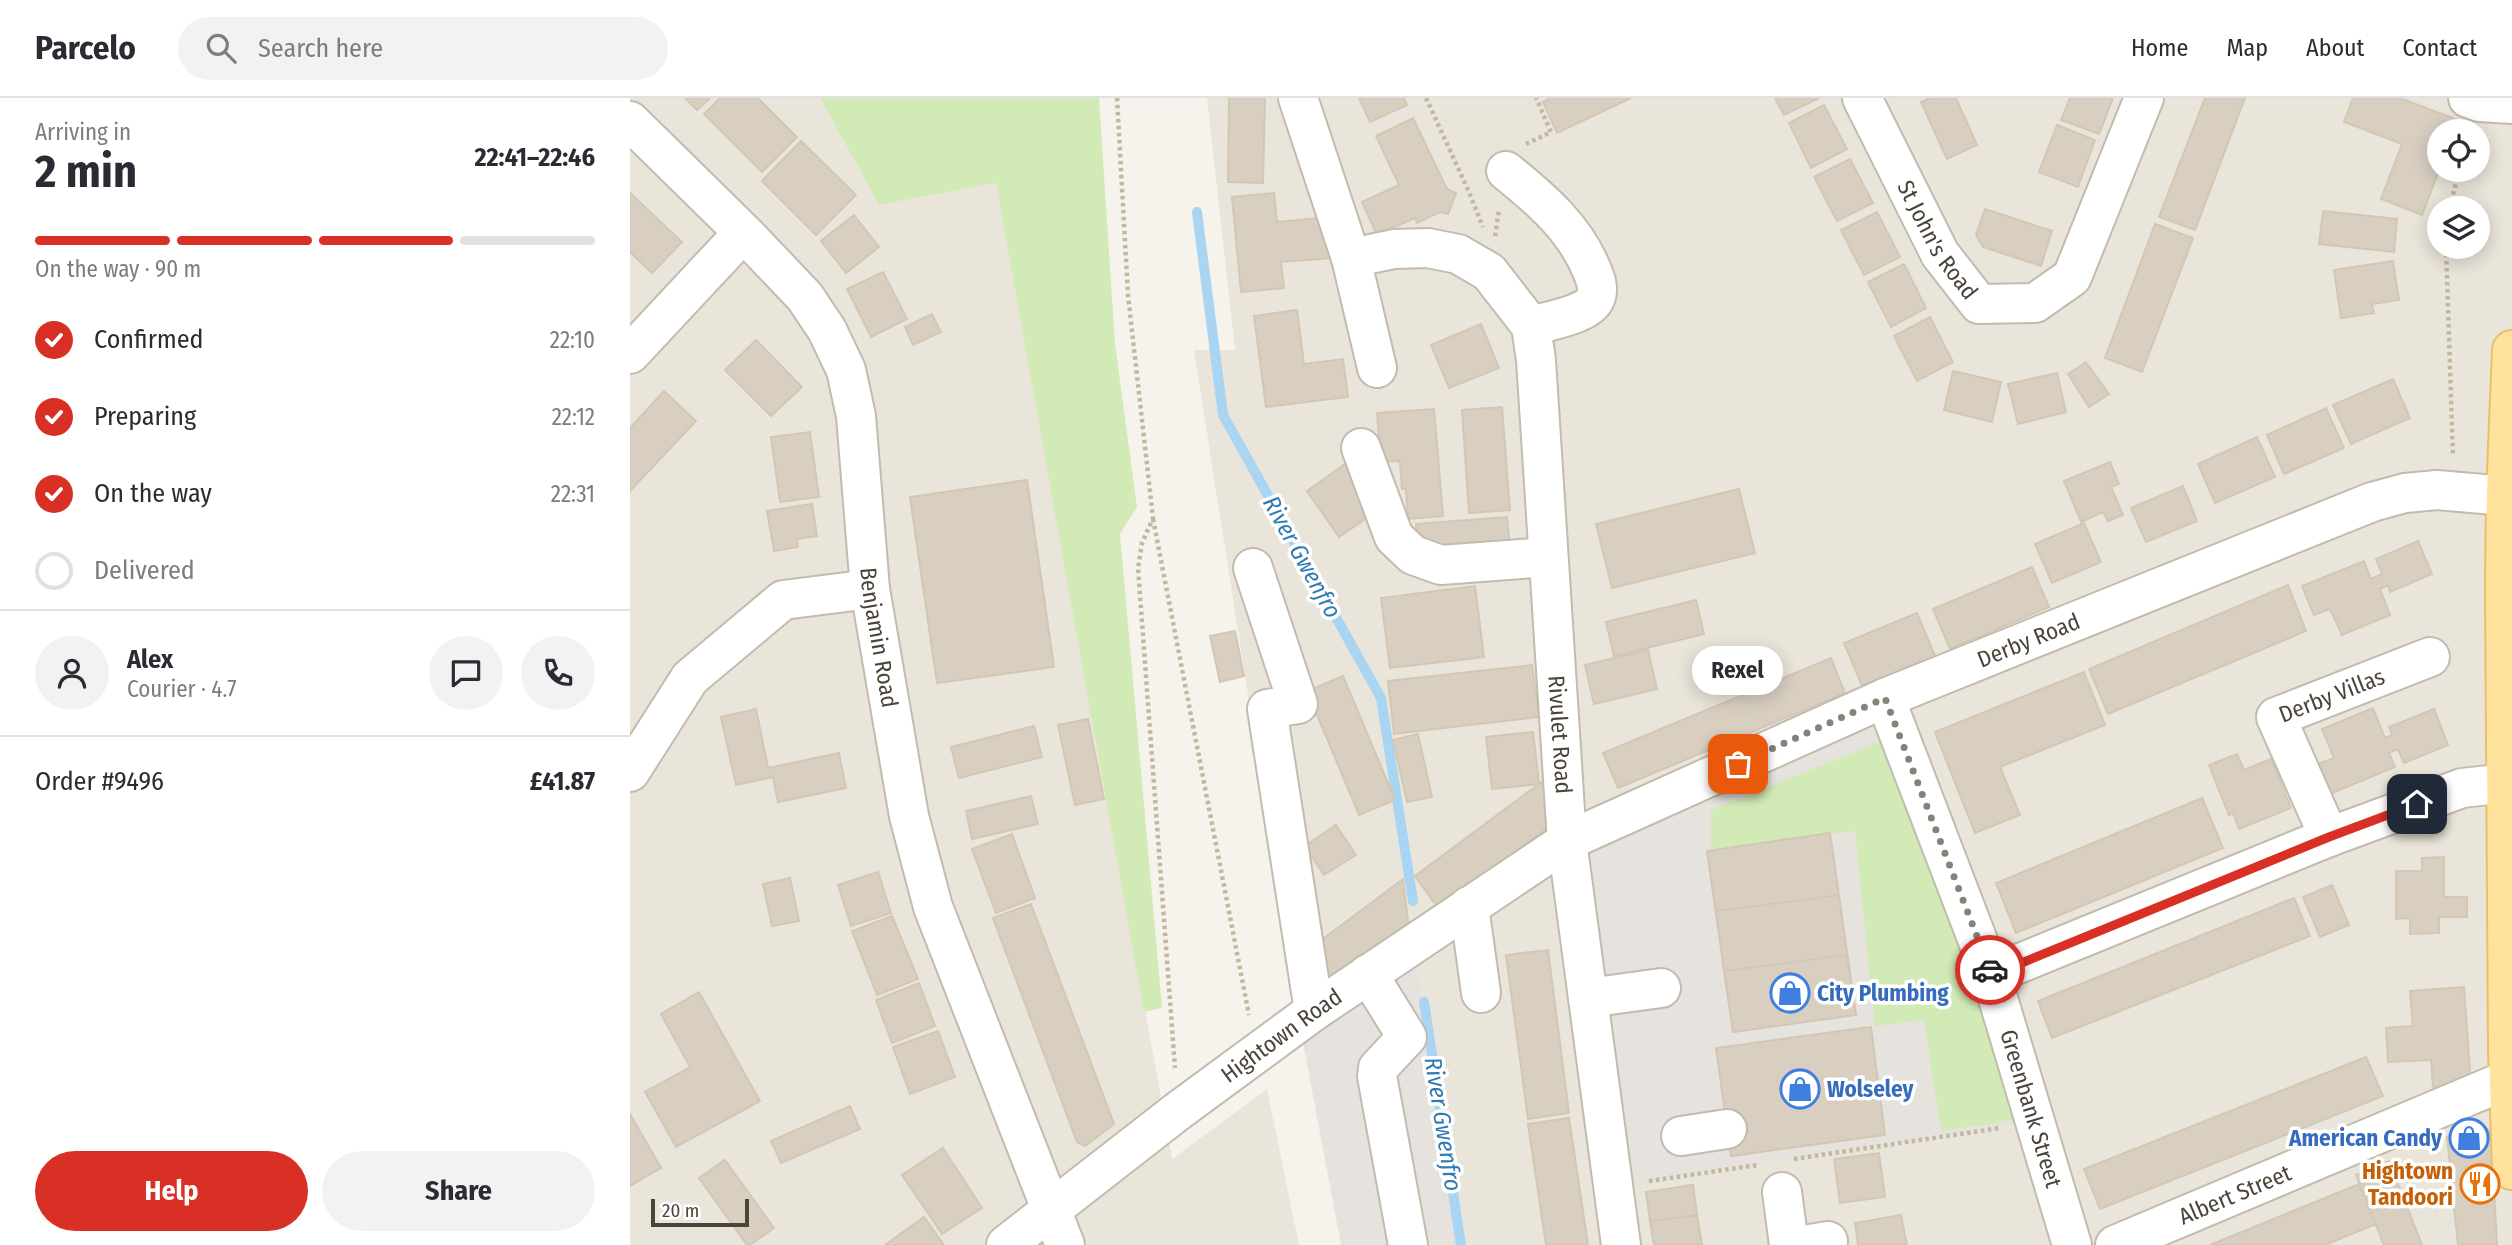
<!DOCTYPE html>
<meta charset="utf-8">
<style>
body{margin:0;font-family:"Fira Sans Condensed",sans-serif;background:#f2f2f3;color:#2b2b33;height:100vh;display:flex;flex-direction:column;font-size:26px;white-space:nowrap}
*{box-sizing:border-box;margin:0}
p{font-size:23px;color:#7c7c81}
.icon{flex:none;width:38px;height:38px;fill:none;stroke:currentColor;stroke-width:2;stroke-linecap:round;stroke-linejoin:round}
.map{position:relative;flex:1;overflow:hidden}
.drawer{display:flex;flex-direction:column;background:#fff;width:630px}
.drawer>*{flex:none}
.fabs{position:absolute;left:1797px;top:21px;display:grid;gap:14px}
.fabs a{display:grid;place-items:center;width:63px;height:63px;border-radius:50%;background:#fff;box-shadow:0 4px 18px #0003;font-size:35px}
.scale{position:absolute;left:21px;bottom:18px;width:98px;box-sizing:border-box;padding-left:7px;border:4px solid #4b4439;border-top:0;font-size:19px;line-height:24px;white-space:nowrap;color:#4b4439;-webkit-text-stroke:5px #fff;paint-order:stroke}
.pin{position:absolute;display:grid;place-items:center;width:60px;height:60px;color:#fff;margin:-30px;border-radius:14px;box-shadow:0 4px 10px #0006}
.courier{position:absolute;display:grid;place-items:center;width:70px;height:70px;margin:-35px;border:5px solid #d93025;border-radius:50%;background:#fff;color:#222;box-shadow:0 2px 9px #0007}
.bubble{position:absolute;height:49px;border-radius:24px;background:#fff;box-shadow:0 4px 18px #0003;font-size:23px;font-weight:700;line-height:49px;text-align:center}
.overview em{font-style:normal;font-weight:700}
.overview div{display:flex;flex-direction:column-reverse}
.overview{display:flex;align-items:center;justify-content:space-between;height:119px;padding:0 35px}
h1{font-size:46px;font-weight:700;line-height:52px}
.bar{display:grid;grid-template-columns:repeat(4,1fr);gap:10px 7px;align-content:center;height:84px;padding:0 35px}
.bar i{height:9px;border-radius:5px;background:#e1e1e2}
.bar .active{background:#d93025}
.bar p{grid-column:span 4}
.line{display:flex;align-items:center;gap:18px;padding:0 35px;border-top:2px solid #e1e1e2}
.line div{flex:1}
.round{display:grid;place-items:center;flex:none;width:74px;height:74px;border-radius:37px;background:#f2f2f3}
ol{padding:0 35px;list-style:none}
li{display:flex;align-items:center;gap:21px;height:77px}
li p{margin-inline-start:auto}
li .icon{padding:7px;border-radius:50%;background:#d93025;color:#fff;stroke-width:4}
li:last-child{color:#7c7c81}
li i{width:38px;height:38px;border:4px solid #e1e1e2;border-radius:50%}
.action{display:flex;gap:14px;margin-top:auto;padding:14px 35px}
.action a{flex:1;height:80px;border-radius:42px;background:#d93025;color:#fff;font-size:28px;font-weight:700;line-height:80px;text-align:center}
.action a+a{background:#f2f2f3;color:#2b2b33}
header{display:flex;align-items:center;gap:42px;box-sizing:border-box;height:98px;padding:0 35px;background:#fff;border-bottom:2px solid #e1e1e2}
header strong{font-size:33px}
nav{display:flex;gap:38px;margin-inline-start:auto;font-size:24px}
.search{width:490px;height:63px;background:#f2f2f3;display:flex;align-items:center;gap:18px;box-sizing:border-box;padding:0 24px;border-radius:38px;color:#7c7c81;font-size:26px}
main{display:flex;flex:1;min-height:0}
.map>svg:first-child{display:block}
.residential{fill:#eae5da;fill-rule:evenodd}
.industrial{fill:#e6e2dd}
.green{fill:#d2eab5}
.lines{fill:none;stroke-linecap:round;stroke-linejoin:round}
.stream{stroke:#a9d4f2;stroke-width:10}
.building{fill:#d8cfc1;stroke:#d3c7b4;stroke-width:2}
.minor-casing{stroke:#c2bbae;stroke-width:42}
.major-casing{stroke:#e6c16a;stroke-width:42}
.path{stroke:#c4b79f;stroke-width:4.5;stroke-dasharray:3.5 3.5;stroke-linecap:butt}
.minor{stroke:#fff;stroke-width:38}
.major{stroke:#ffe39c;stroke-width:38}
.done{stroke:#878178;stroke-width:7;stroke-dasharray:0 12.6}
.route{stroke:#d93025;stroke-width:9}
.labels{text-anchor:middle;stroke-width:7;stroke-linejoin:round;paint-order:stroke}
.street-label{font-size:23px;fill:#4b4439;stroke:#fff}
.shop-label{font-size:23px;font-weight:bold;fill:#366cbe;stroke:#fff;text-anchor:start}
.food-label{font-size:23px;font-weight:bold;fill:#c56008;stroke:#fff;text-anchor:end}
.water-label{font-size:24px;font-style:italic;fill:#2e7ab2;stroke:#fff}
</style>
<header>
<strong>Parcelo</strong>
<div class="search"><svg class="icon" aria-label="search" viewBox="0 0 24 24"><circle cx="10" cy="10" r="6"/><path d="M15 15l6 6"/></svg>Search here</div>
<nav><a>Home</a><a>Map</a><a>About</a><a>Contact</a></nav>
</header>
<main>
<section class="drawer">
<div class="overview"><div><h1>2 min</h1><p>Arriving in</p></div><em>22:41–22:46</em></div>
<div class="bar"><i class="active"></i><i class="active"></i><i class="active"></i><i></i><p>On the way · 90 m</p></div>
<ol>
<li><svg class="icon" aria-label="check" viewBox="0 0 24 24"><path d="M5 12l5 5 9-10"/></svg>Confirmed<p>22:10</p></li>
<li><svg class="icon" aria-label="check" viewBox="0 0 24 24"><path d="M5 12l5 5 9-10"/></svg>Preparing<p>22:12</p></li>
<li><svg class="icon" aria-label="check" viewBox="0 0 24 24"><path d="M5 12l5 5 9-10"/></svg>On the way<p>22:31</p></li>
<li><i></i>Delivered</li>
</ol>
<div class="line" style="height:126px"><a class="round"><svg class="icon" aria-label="person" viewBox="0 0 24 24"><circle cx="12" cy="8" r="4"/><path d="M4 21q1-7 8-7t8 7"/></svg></a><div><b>Alex</b><p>Courier · 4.7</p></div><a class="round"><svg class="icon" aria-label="chat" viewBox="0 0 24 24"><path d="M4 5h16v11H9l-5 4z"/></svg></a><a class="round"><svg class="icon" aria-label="phone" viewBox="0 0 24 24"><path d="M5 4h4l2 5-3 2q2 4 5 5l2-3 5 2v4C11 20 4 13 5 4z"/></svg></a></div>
<div class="line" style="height:91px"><div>Order #9496</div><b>£41.87</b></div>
<div class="action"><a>Help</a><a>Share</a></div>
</section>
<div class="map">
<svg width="1882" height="1147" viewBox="0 0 1882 1147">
<rect width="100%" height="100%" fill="#f6f3ec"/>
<path class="residential" d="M0 0H190L249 107 366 85 542 1061 637 991 669 1147H0Z
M577 0H1882V1147H831L784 846 669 923 564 252H605ZM1810 33H1848V72H1810ZM1810 110H1848V149H1810Z"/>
<path class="industrial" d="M1255 600 1405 1024 984 1088 937 743Z
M784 845 831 1147H711L669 923Z"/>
<path class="green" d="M190 0H469L485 246 507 409 490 436 532 910 514 914 366 85 249 107Z
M1265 638 1400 1020 1311 1033 1294 922 1245 928 1225 733 1081 752V712Z"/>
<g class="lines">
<path class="stream" d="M567 114 593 317 751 600 783 803
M794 904 831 1147"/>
</g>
<path class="building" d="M55 0H80L67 12Z
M90 0H128L167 39 132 74 74 16Z
M599 0H635L633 85 598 84Z
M729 0H774L777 7 740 24Z
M920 0H1001L927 35 913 4Z
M1145 0H1189L1154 17Z
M1300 0H1326L1347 47 1317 61 1291 4Z
M1440 0H1483L1469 36 1431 22Z
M1575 0H1615L1565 132 1529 119Z
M1723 0H1770L1828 22 1824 33H1810V70L1792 117 1751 101 1772 46 1714 24Z
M1194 7 1217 51 1181 70 1159 25Z
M783 20 817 91 826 95 818 116 810 114 787 125 785 120 747 137 732 104 769 87 746 38Z
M1427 27 1465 42 1448 89 1409 74Z
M171 43 226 97 186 137 132 83Z
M1220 61 1243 105 1207 123 1184 79Z
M0 95 52 144 22 175 0 154Z
M644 95 647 124 700 119 703 160 651 164 654 190 611 194 602 99Z
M1355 111 1422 133 1411 168 1353 149 1346 137Z
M1693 113 1767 121 1764 154 1689 146Z
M1247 114 1270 159 1234 177 1211 132Z
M224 117 249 149 216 175 191 143Z
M1525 126 1563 140 1512 274 1475 260Z
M1763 163 1769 202 1742 206 1744 215 1711 220 1704 172Z
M1274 166 1296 210 1261 229 1238 184Z
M253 174 277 221 241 239 217 191Z
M667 212 674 266 713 261 718 299 636 309 624 218Z
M302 216 311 234 283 247 275 229Z
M1300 219 1323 264 1287 283 1264 238Z
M851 226 869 270 819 290 801 247Z
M126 242 172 289 141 318 95 272Z
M1456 264 1479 296 1459 309 1438 276Z
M1323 273 1371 284 1362 324 1314 312Z
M1427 275 1436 314 1388 326 1378 286Z
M1763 281 1780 320 1721 346 1703 307Z
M34 293 66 323 0 393V330Z
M872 309 880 412 839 415 832 312Z
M1696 310 1714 350 1654 376 1637 337Z
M804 311 813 418 778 421 776 391H772L770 363 751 364 747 315Z
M180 334 189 399 150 404 141 339Z
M1627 339 1645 379 1585 405 1568 366Z
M718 364 751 410 709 439 677 393Z
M1480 364 1489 386 1481 389 1493 417 1478 423 1473 414 1451 424 1434 383Z
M397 382 424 569 307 585 280 399Z
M1553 388 1567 423 1516 444 1501 410Z
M1109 391 1125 455 982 490 966 426Z
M182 406 187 438 167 441 168 449 144 453 137 413Z
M877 419 880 448 795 455 787 442 786 426Z
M1454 425 1471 464 1422 485 1405 446Z
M1788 443 1802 476 1760 494 1758 487 1750 491 1760 517 1712 537 1700 511 1684 517 1672 488 1734 463 1741 481 1752 476 1746 461Z
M1402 469 1419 509 1320 551 1303 511Z
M1658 487 1676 533 1478 616 1459 571Z
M845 488 854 559 760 570 751 500Z
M1066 502 1074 536 984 558 976 524Z
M1287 515 1305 558 1232 588 1214 545Z
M605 533 614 578 590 584 580 538Z
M1018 552 1027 591 964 606 955 567Z
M1201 560 1215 595 988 690 973 655Z
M902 567 909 619 764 636 758 583Z
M1454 574 1475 627 1370 669 1390 717 1345 735 1305 634Z
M713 578 765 702 729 717 677 593Z
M1743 610 1755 640 1762 637 1759 629 1804 611 1818 647 1774 665 1768 651 1759 655 1765 669 1700 696 1688 666 1704 660 1692 631Z
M126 611 138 670 209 655 216 690 148 704 143 679 106 687 91 619Z
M458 621 474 701 445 707 428 627Z
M404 628 412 659 329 680 321 649Z
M903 634 909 686 862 691 856 639Z
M788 636 802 699 777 704 763 642Z
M1607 656 1614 672 1641 661 1661 710 1609 731 1603 715 1599 717 1579 667Z
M913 683 919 722 914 733 808 810 785 778Z
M401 698 408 726 342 741 336 713Z
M1572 700 1593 750 1386 835 1366 785Z
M706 727 726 757 694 777 675 748Z
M1200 735 1226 917 1103 934 1077 753Z
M1200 735 1209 797 1086 813 1077 753Z
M382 736 405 800 366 815 342 751Z
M1814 759V799H1837V819H1809V835L1780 836V820L1766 821V773H1792V760Z
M248 774 261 815 221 828 208 787Z
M160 780 169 823 142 828 133 786Z
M773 781 779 832 695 889 685 847Z
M1702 787 1719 827 1690 839 1673 799Z
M1209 797 1217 857 1094 873 1086 813Z
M1664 800 1680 838 1422 940 1408 903Z
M401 806 484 1026 455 1048 447 1044 363 820Z
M262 818 288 881 247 897 222 833Z
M918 852 939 1015 898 1021 876 857Z
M1217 857 1226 917 1103 934 1094 873Z
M289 885 305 928 262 945 246 902Z
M1834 889 1841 987 1803 989 1801 962 1758 964 1756 930 1783 928 1780 893Z
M69 894 130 1003 46 1049 15 994 60 969 31 916Z
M1241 929 1255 1037 1101 1058 1086 950Z
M308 933 325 979 280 996 263 949Z
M1736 959 1753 998 1470 1111 1454 1071Z
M220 1008 230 1031 151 1065 141 1043Z
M0 1016 31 1070 0 1088Z
M939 1020 958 1147H916L898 1026Z
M1849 1025 1861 1034 1867 1147H1828L1817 1039Z
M313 1050 352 1110 312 1136 272 1077Z
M1249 1055 1255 1099 1210 1105 1204 1061Z
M95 1062 144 1130 120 1147H117L69 1080Z
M1759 1063 1792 1147H1754L1726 1077Z
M1729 1086 1746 1126 1695 1147H1580Z
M1063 1087 1067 1117 1020 1123 1016 1094Z
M1067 1117 1072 1146 1024 1147 1020 1123Z
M1271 1117 1277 1147H1228L1225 1125Z
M294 1119 314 1147H255Z"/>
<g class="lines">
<g class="minor-casing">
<g id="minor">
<path id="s1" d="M668 0 721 160 764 151 798 150 828 156 859 174 901 228 906 262 937 743 991 1147"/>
<path id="s2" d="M1232 0 1310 156 1349 206 1405 205 1442 179 1514 0"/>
<path d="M1838 0 1849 4 1882 6"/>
<path id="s3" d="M0 23 117 138 175 199 197 232 216 272 226 318 240 491 279 718 303 809 435 1147"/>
<path d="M876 73C912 102 946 131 963 175 966 182 969 193 965 201 957 217 917 223 901 228"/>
<path d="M721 160 747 270"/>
<path d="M0 256 113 135"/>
<path d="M731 350 764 439 783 457 811 467 918 459"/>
<path d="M623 470 668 606 637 611 684 913"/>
<path id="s4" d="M1255 600 1361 877 1442 1147"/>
<path d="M0 674 60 580 153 502 240 491"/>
<path id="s5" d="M1699 739 1646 619 1800 559"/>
<path d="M839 808 851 895"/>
<path d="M738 876 777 939 748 970 747 978 778 1147"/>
<path d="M1361 877 1699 739 1832 690 1877 685"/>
<path d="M958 900 1031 890"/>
<path d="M1051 1038 1097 1031"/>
<path d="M1152 1094 1159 1147"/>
<path id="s6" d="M376 1147 548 1013 684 913 937 743 1255 600 1742 404 1775 395 1807 392 1876 398"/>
<path d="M1174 1147 1198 1143"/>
<path id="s7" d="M1485 1147 1879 981"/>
</g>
</g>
<g class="major-casing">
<path id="major" d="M1882 252 1876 398 1875 487 1878 954 1882 1072"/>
</g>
<path class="path" d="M487 0 498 197 523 420 512 445 508 470 545 970
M796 0 839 94 853 129
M896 46 921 34 906 0
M1819 110 1830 72
M865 138 869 112
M1816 149 1823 358
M523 421 619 917
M1164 1061 1370 1030
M1019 1083 1128 1067"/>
<use href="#minor" class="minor"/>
<use href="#major" class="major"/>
</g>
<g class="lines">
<path class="done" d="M1108 666 1255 600 1360 872"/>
<path class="route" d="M1360 872 1362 877 1699 739 1787 706"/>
</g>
<defs>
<g id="shop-ring" transform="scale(2.0125)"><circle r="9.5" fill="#fff" stroke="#3f7fe0" stroke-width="1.5"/><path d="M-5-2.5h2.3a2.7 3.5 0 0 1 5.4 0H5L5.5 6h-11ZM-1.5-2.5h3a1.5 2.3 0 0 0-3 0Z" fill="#3f7fe0"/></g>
<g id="restaurant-ring" transform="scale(2.0125)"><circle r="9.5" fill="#fff" stroke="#e8710a" stroke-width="1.5"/><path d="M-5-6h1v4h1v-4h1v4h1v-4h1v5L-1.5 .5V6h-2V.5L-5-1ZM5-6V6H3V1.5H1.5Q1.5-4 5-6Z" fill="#e8710a"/></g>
</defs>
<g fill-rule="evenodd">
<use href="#shop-ring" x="1160" y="895"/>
<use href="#shop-ring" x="1170" y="991"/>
<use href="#shop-ring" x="1839" y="1040"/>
<use href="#restaurant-ring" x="1850" y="1086"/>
</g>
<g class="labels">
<g class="street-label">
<text dy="8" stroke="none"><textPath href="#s2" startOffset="161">St John's Road</textPath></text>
<text dy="8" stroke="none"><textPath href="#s3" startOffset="602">Benjamin Road</textPath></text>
<text dy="8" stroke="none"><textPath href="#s6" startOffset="1195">Derby Road</textPath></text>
<text dy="8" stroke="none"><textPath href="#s5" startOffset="191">Derby Villas</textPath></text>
<text dy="8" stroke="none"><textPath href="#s1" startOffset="791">Rivulet Road</textPath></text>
<text dy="8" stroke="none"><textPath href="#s6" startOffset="346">Hightown Road</textPath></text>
<text dy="8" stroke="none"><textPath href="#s4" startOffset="436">Greenbank Street</textPath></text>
<text dy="8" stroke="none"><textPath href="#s7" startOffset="130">Albert Street</textPath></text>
</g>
<g class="shop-label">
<text x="1187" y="903">City Plumbing</text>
<text x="1197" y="999">Wolseley</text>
<text x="1812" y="1048" text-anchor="end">American Candy</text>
</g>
<g class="food-label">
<text x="1823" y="1081">Hightown<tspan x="1823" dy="26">Tandoori</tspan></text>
</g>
<g class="water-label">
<text transform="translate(672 459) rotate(61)" y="8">River Gwenfro</text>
<text transform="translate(813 1026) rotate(81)" y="8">River Gwenfro</text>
</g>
</g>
</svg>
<div class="fabs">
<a><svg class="icon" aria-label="locate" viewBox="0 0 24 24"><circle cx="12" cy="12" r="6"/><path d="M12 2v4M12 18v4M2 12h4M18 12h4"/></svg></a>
<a><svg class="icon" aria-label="layers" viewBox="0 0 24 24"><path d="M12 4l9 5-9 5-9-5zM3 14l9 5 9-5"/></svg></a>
</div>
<div class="scale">20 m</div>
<div class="pin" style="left:1108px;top:666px;background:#ea580c"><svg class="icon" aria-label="bag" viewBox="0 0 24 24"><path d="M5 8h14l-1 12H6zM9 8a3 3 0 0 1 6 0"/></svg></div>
<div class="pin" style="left:1787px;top:706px;background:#1f2937"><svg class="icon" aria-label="home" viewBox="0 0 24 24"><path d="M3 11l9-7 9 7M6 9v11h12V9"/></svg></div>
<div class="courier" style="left:1360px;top:872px"><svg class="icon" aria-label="car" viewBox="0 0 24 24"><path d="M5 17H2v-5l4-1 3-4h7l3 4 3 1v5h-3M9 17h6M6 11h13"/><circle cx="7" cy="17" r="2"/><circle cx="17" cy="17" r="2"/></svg></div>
<div class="bubble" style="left:1062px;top:548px;width:91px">Rexel</div>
</div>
</main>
